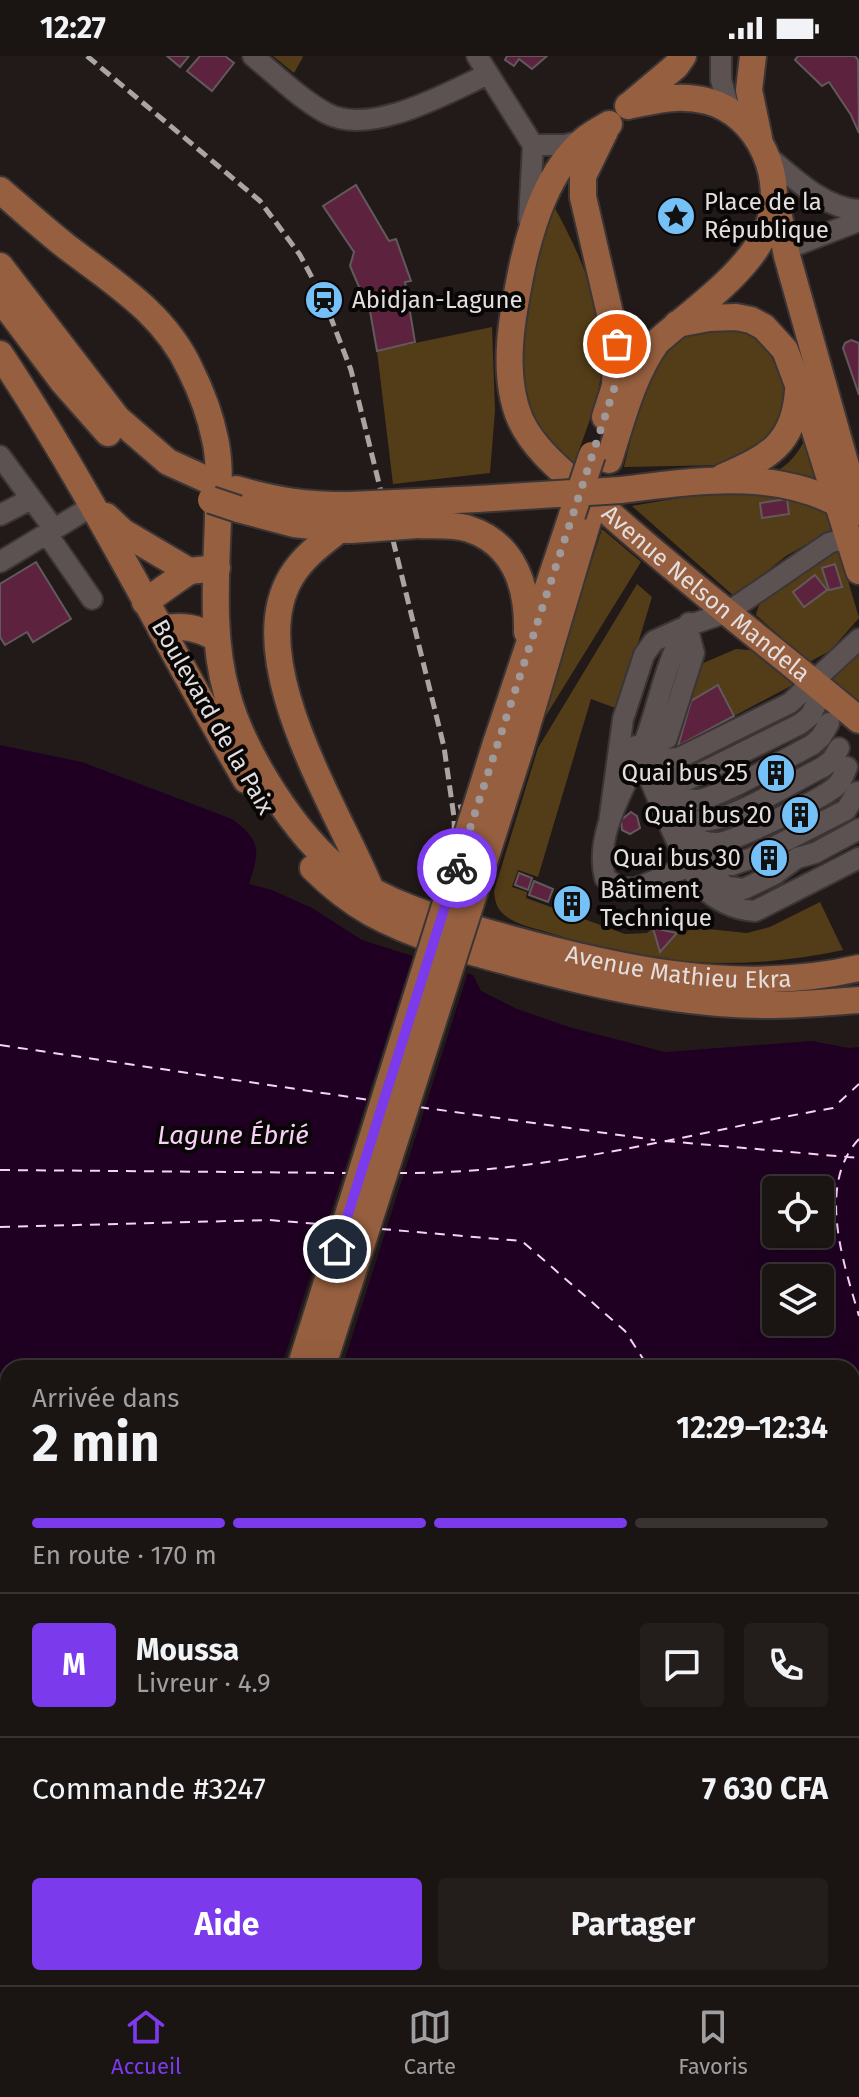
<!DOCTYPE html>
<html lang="fr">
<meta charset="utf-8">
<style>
body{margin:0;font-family:"Fira Sans",sans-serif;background:#231d1c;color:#f1f3f6;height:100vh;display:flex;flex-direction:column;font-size:30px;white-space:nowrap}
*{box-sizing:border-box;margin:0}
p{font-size:26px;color:#9f9ea0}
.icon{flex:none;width:44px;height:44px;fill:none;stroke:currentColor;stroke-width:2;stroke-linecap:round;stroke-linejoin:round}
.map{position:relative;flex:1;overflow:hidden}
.drawer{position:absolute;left:0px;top:1304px;width:860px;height:626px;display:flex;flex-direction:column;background:#1a1413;border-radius:24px 24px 0 0;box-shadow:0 8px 32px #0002,0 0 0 2px #383333}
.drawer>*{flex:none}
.controls{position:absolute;left:762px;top:1120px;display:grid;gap:16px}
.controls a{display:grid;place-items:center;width:72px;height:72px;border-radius:8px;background:#1a1413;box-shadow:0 8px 32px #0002,0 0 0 2px #383333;font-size:40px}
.pin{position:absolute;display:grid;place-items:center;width:68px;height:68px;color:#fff;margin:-34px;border:4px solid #fff;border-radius:50%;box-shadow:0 2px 8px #0007}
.courier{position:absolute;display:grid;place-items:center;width:80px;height:80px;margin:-40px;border:6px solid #7c3aed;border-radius:50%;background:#fff;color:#222;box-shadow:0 2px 10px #0007}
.head em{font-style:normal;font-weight:700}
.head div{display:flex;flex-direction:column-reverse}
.head{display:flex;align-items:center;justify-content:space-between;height:136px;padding:0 32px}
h1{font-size:52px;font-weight:700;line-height:60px}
.bar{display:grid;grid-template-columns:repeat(4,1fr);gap:12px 8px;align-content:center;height:96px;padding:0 32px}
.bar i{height:10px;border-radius:6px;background:#383333}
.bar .current{background:#7c3aed}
.bar p{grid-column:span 4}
.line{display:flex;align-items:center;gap:20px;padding:0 32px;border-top:2px solid #383333}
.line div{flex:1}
.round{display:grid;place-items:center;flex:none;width:84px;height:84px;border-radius:8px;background:#231d1c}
.cta{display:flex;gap:16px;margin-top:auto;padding:16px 32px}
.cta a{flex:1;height:92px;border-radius:8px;background:#7c3aed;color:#fff;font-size:32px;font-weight:700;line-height:92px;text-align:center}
.cta a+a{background:#231d1c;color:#f1f3f6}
.status{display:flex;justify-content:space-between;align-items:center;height:56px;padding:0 40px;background:#1a1413;direction:ltr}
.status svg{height:22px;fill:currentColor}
.tab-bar{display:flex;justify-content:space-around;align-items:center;height:112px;border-top:2px solid #383333;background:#1a1413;font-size:22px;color:#9f9ea0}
.tab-bar a{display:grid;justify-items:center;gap:4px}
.tab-bar .current{color:#7c3aed}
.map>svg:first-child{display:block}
.green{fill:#533d18}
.water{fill:#1f0022;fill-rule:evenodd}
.pier{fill:#221a19}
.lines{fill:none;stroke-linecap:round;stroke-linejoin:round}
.ferry{stroke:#fad0fa;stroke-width:2;stroke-dasharray:10 8;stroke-linecap:butt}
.building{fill:#5d233e;stroke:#62595c;stroke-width:2}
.minor-casing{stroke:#3b3535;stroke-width:24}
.major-casing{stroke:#3b3535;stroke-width:30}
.minor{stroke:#5c5252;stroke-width:20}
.major{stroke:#965f3f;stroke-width:26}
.rail{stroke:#aaa4a3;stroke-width:5;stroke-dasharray:12 6;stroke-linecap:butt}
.major-bridge-casing{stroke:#3b3535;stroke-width:30;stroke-linecap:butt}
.major-bridge{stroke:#965f3f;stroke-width:26}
.done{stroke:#a09999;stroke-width:8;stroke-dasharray:0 14.4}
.route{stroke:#7c3aed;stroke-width:10}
.labels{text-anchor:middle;stroke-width:8;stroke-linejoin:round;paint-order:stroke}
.poi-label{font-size:24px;fill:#e4dede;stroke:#090606;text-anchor:start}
.street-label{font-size:24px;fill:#e4dede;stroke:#090606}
.water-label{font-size:26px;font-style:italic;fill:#fad0fa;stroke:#090606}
</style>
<div class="status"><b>12:27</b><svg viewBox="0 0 49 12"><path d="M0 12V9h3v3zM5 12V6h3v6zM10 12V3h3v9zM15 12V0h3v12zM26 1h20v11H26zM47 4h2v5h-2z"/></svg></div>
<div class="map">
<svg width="859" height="1929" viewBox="0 0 859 1929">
<rect width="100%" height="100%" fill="#221a19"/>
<path class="green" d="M273 0H302L303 1 294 17Z
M553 149C581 198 608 261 601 319 597 350 582 383 573 413L533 371 516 302 539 183Z
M730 269 757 279 771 292 786 330V345L776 377 726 409 624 411C638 361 642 301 693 277 704 272 718 271 730 269Z
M492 271 495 354 490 417 393 428 377 295Z
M806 382 833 473 786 500 735 541 632 450C674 442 750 434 783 411 793 404 800 393 806 382Z
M602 473 641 506 537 674Z
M839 494 859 562 830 595 809 606 756 559C759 534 809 510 830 496Z
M637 528 652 541 618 653 591 643 538 821 518 814 512 831 527 836 526 842 625 878 647 877 653 872 660 895 677 877 698 872 747 877 770 871 820 846 843 894C803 903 762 907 721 907 663 907 602 893 547 876 534 872 518 869 507 861 497 854 495 846 494 835L538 692Z
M736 593 762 595 800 625 734 660 718 630 691 645 701 608Z
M859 597V650L830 624Z"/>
<path class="water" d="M0 689 82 706 232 763C263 786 259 796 249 828L272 834 312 852 362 884 473 919 481 935 517 953 569 971 665 996 812 985 849 992 859 991V1929H558L549 1922H852V1312H8V1648L0 1647ZM776 1134H820V1178H776ZM776 1222H820V1266H776Z"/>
<path class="pier" d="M414 896 469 913 342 1312H281Z"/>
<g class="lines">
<path class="ferry" d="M0 989 370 1044
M419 1051 655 1084
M859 1083C816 1129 844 1208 859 1260
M665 1085 859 1102
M0 1114 347 1117
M397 1117C544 1119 689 1077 833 1052L859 1028
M0 1171 269 1164 330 1169
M381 1173 522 1185 625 1275 649 1312
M0 1380 8 1381
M852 1432 859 1433
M852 1625 859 1635"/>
</g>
<path class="building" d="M167 0H189L180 11Z
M200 0H225L234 7 212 35 187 15Z
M507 0H547L532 13 519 3 514 10 505 4Z
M798 0H855L858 4 859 77 851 59 829 26 822 30 795 4Z
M356 129 389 185 396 183 411 225 405 226 415 286 377 295 367 238 359 231 350 210 354 196 323 150Z
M851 284 859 287V339L843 292 845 287Z
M787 443 789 458 762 462 760 447Z
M36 506 71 563 33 586 27 576 5 589 0 581V528Z
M835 508 842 531 829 534 822 512Z
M815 519 827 534 804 551 793 536Z
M718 629 734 660 678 690 691 645Z
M631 756 637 760 640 772 630 778 622 774 621 764Z
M519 817 532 822 528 834 515 829Z
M534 825 553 833 548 846 529 839Z
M564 836 587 845 581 860 558 852Z
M653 872 677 877 660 896Z"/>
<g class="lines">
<g class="minor-casing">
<path id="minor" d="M253 0C276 19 299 42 326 57 370 81 447 37 488 18
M477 0 533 89 529 164
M721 0V24L730 56
M533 89H565L584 84
M766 99C792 120 824 153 859 154
M786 193 859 165
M0 400 54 473
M0 459 31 443
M47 478 92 543
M0 506 94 449
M689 567C666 603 660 643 646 682 630 726 593 774 605 822L620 832H636L690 810
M645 685C655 700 661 704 679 702L790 647 859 583
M645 685 667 682 694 597 687 570
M636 690C650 722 686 818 709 837 723 848 738 854 755 855L859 802
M645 709C660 720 670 724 689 723L800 668 810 660 819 643
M654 731C668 737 682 744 697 744 718 743 788 701 812 689L821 681 829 667
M664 750C674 757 685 764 698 765 730 767 792 726 823 711L832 704 839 692
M609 767 623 663 644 599 654 585 687 570 728 556 829 487 839 484 859 490
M671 768C685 778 699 787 716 787 732 787 820 743 834 732 841 727 844 719 847 711
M681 791 716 808 732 809 752 802 846 754 857 736
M699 815 728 831 744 833 775 818 797 802 815 797 859 773"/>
</g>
<g class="major-casing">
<g id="major">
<path d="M753 0 749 34 759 82"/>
<path d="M632 47 676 10 683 0"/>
<path id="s1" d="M609 68C601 73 591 78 584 84 549 114 533 164 523 207 513 255 500 316 520 363 535 397 571 422 598 447 682 523 772 591 859 664"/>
<path id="s2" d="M0 134C22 153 44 173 67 191 114 227 164 257 190 313 201 335 210 358 215 383 221 409 218 437 218 463 216 521 211 582 227 638 243 697 295 780 344 817 389 850 441 863 493 878 611 911 737 941 859 912"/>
<path d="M776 146 787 200 859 456"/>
<path d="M0 210 117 362 168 406 210 425"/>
<path d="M0 242 63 326 108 377"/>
<path d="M677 268 709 262 736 261 751 264 764 271 785 294 814 372 859 515"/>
<path d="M0 298C91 435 163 582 246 724"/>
<path d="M605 361 615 330 617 288 583 141V120L605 75"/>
<path d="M609 404C622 364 632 321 657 286 693 254 747 218 767 173 788 125 759 58 707 45 679 38 655 44 628 50"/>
<path d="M723 421C768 401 794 389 798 335"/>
<path d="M236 433C278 445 305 449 349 449"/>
<path d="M621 434C696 425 777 411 846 452"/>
<path d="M416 446 477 443"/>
<path d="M238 453 294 468 348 474"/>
<path d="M106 460 123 476 189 515 217 512"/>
<path d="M418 469C435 470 454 468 469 473 515 488 528 532 527 576"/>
<path d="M339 474C321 488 303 501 291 521 241 605 339 755 371 834"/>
<path d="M145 546 189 515"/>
<path d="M161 573C183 568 197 572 217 582"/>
<path d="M496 687 572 459"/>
<path d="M520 694 588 465"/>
<path d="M313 812C330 829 350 845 371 857 413 880 463 894 509 906 594 929 685 950 774 949 802 949 831 946 859 944"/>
<path d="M123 1929 126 1922"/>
</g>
</g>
<use href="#minor" class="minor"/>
<use href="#major" class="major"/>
<path class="rail" d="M87 0 260 145 300 199 324 244 351 314 444 691 454 761 455 803 450 850 300 1312
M313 1312 461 853C469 816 470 781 459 745
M27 1929 35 1922
M50 1929 59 1922"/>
<g class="major-bridge-casing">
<path id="major-bridge" d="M477 443 621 434
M211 444 238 453
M349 449 416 446
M572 459 592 399
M351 474 418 469
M300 1312 496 687
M322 1312 520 694"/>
</g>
<use href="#major-bridge" class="major-bridge"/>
</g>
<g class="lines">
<path class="done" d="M457 812 615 330 617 288"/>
<path class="route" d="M337 1193 457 812"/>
</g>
<defs>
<g id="sight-disc" transform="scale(2)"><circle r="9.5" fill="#75c0f6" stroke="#090606"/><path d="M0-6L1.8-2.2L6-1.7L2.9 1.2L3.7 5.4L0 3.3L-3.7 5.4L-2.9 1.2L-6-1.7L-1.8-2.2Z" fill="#111"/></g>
<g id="station-disc" transform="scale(2)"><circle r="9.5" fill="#75c0f6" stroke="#090606"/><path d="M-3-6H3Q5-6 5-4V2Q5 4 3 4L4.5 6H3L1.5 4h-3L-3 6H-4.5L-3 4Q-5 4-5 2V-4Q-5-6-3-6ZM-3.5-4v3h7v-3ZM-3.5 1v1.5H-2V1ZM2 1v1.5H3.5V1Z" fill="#111"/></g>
<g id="building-disc" transform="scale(2)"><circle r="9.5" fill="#75c0f6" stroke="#090606"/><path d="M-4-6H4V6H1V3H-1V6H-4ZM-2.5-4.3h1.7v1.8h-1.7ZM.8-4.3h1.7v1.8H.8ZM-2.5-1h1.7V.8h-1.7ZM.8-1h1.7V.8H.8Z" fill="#111"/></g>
</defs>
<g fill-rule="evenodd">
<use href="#sight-disc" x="676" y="160"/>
<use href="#station-disc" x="324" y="244"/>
<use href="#building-disc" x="776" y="717"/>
<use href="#building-disc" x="800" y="759"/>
<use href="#building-disc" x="769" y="802"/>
<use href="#building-disc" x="572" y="848"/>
</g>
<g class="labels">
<g class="poi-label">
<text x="704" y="154">Place de la<tspan x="704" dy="28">République</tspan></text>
<text x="352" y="252">Abidjan-Lagune</text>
<text x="748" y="725" text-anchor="end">Quai bus 25</text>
<text x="772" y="767" text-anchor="end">Quai bus 20</text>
<text x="741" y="810" text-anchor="end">Quai bus 30</text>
<text x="600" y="842">Bâtiment<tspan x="600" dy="28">Technique</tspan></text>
</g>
<g class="street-label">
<text dy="8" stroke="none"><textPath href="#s1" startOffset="584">Avenue Nelson Mandela</textPath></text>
<text transform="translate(213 661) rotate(60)" y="8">Boulevard de la Paix</text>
<text dy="8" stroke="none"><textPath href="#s2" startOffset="1162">Avenue Mathieu Ekra</textPath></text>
</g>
<g class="water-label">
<text x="233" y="1088">Lagune Ébrié</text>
</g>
</g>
</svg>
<div class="controls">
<a><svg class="icon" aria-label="locate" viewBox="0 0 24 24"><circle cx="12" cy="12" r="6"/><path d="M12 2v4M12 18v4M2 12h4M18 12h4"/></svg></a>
<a><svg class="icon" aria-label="layers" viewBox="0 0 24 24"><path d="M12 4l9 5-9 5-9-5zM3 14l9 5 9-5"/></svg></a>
</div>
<div class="pin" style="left:617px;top:288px;background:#ea580c"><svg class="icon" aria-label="bag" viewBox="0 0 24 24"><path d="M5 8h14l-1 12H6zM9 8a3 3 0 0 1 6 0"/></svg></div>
<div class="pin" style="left:337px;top:1193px;background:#1f2937"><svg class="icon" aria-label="home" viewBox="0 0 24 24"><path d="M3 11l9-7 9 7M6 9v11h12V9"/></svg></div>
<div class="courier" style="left:457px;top:812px"><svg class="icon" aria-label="bike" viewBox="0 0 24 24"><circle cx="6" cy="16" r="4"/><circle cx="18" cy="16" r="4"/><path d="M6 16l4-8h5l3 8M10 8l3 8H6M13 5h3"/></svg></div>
<section class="drawer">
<div class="head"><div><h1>2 min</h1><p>Arrivée dans</p></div><em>12:29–12:34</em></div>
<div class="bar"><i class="current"></i><i class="current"></i><i class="current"></i><i></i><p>En route · 170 m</p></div>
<div class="line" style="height:144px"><b class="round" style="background:#7c3aed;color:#fff">M</b><div><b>Moussa</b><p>Livreur · 4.9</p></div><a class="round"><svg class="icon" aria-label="chat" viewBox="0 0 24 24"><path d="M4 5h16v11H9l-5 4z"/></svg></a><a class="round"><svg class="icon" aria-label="phone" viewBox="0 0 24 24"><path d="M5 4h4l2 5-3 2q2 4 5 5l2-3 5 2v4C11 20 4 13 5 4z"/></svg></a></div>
<div class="line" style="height:104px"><div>Commande #3247</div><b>7 630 CFA</b></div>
<div class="cta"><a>Aide</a><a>Partager</a></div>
</section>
</div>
<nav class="tab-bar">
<a class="current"><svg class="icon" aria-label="home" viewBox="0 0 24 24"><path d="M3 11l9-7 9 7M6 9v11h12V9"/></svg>Accueil</a>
<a><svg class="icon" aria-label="map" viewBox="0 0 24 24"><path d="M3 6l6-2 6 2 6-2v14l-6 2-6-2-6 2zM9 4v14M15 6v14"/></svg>Carte</a>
<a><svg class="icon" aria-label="saved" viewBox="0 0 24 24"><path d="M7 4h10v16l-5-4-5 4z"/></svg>Favoris</a>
</nav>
